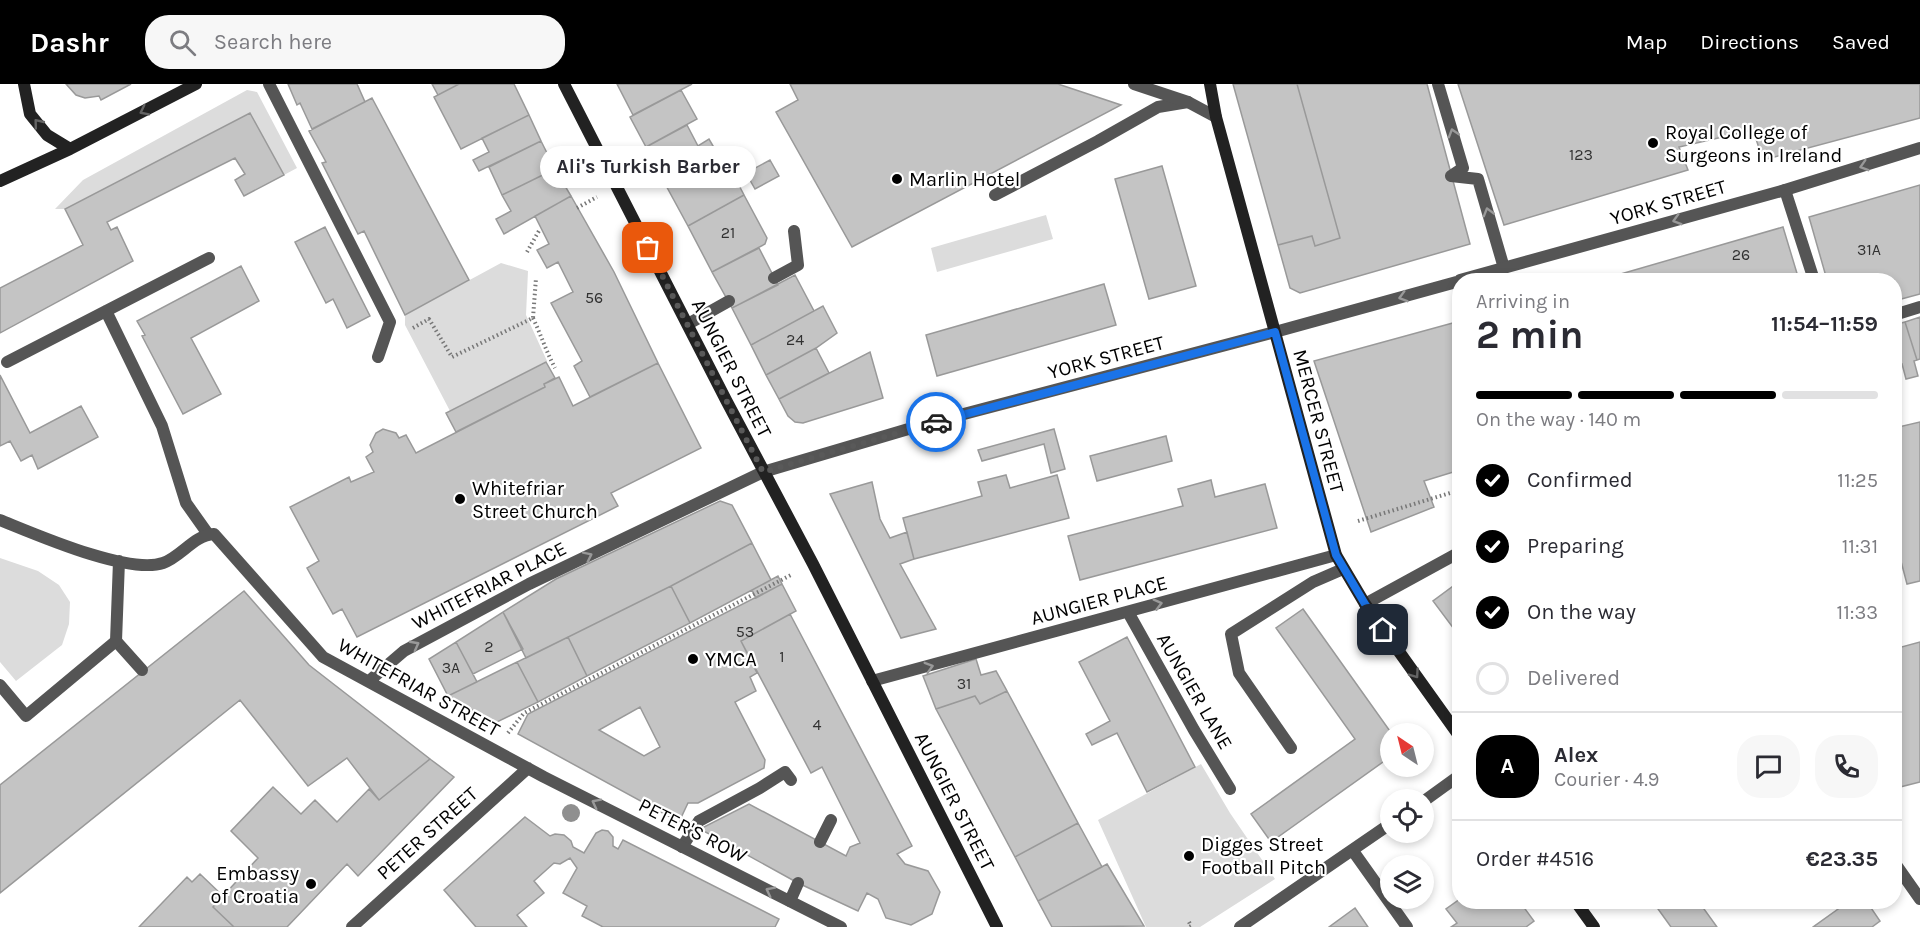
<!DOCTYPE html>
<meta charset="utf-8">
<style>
body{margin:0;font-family:Karla,sans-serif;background:#f7f7f7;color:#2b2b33;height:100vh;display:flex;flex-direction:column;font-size:22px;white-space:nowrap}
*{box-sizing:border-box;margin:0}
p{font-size:20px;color:#7c7c81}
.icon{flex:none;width:33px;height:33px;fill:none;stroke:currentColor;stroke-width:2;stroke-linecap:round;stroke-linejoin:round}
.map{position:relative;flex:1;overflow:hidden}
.side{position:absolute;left:1452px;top:189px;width:450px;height:636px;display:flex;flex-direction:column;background:#fff;border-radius:24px;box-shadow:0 3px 9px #0003}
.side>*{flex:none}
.needle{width:39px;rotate:325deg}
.tools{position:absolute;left:1380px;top:639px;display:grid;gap:12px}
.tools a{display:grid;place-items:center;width:54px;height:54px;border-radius:50%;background:#fff;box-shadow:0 3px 9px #0003;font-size:30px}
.pin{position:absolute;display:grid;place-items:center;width:51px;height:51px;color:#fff;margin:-26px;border-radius:12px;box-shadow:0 3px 9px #0006}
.courier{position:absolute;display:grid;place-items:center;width:60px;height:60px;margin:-30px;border:4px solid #1a73e8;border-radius:50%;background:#fff;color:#222;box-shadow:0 2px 8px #0007}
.bubble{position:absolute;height:42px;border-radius:21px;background:#fff;box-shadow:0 3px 9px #0003;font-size:20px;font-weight:700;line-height:42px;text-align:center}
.summary em{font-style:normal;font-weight:700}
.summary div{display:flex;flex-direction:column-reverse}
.summary{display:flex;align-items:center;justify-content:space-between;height:102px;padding:0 24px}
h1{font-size:39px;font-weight:700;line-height:45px}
.bar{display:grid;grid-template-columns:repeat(4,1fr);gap:9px 6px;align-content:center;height:72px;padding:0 24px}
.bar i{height:8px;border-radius:4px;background:#e1e1e2}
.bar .current{background:#000}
.bar p{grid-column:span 4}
.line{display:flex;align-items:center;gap:15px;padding:0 24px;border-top:2px solid #e1e1e2}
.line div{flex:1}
.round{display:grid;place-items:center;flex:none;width:63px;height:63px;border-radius:24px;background:#f7f7f7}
ol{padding:0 24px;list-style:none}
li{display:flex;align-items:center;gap:18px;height:66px}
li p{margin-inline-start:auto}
li .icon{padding:6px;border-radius:50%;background:#000;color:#fff;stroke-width:4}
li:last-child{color:#7c7c81}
li i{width:33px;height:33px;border:3px solid #e1e1e2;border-radius:50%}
header{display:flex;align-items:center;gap:36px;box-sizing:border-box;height:84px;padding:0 30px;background:#000;color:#fff}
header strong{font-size:28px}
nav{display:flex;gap:33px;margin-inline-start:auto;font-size:21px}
.search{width:420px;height:54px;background:#f7f7f7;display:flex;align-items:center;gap:15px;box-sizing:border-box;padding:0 21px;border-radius:24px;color:#7c7c81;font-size:22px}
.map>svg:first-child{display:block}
.green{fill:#dcdcdc}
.building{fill:#c4c4c4;stroke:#999;stroke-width:1.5;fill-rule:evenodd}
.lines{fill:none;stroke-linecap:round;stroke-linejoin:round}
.path{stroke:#777;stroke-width:4;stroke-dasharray:1.5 3;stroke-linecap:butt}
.lane{stroke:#555;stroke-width:12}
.street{stroke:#555;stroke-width:12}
.secondary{stroke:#222;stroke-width:12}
.tree{fill:#8f8f8f}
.oneway{stroke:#646464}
.oneway2{stroke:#999}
.done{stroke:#595959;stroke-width:6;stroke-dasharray:0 10.8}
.route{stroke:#1a73e8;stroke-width:8}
.poi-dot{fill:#000;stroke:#fff;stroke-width:2}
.labels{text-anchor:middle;stroke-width:4.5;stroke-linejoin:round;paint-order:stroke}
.number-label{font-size:16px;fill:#313131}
.poi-label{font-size:20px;fill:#000;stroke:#fff;text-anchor:start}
.street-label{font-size:20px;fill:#000;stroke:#fff}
</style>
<header>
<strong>Dashr</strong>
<div class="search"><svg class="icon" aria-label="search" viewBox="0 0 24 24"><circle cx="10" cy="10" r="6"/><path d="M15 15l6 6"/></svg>Search here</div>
<nav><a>Map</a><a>Directions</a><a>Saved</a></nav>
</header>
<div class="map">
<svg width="1920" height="843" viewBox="0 0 1920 843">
<rect width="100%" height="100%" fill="#fff"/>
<path class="green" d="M247 6 257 8 297 84 284 91 250 29 65 125H55L83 96Z
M1046 131 1053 155 937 188 931 164Z
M501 179 528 187 526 231 547 277 450 327 405 241V231Z
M0 474 38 487 59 501 70 518 69 540 62 561 16 597 0 578Z
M1201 680 1230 729 1275 795 1200 843H1146L1098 736Z"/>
<path class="building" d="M66 0H131L101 16 99 12 85 14 76 11Z
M288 0H357L365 18 312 45 300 19 297 21Z
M432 0H459L438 11Z
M459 0H514L529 31 461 65 434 13Z
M617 0H692L633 31Z
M790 0H1058L1121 21 852 163 776 28 798 16Z
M1233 0H1297L1340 154 1315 162 1312 152 1278 161Z
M1297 0H1427L1470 160 1300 209 1290 204 1278 161 1312 152 1315 162 1340 154Z
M1458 0H1920V34L1763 76 1753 46 1679 63 1688 86 1504 141Z
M681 6 697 35 646 63 630 33Z
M372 14 469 196 405 231 364 147 358 150 322 79 326 78 309 47Z
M250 29 284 91 244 112 235 96 245 90 235 74 107 138 111 146 117 143 133 177 0 249V204L83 161 65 125Z
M529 31 541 57 479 87 473 76 489 68 482 54Z
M687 41 698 62 709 55 716 67 663 96 646 63Z
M541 57 555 85 502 111 489 83Z
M720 65 744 111 688 142 663 96Z
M770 76 779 92 755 105 746 89Z
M1162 82 1196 202 1149 215 1115 95Z
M555 85 571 112 504 150 496 135 511 127 502 111Z
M1920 101V210L1894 217V196H1827L1809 133Z
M744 111 767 154 765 160 712 188 688 142Z
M571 112 614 188 658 279 590 313 574 282 582 277 551 219 573 208 558 178 547 184 537 166 549 160 535 132Z
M325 143 370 232 347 244 333 215 326 219 295 158Z
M1783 143 1799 196H1600Z
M759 164 778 201 732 224 712 188Z
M241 182 259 217 191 254 221 310 183 330 142 252 145 251 137 237Z
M795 191 814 227 751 261 732 224Z
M1104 200 1116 241 937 292 926 251Z
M823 222 837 249 816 264 766 291 751 261Z
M1920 233V275L1917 276 1905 238Z
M1460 237V386L1424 397 1434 423 1371 448 1314 277Z
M1905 238 1917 276 1914 277 1918 292 1906 295 1902 280 1894 282V241Z
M816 264 829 289 779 315 766 291Z
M870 268 883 314 803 339 795 338 788 332 779 315Z
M546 278 555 294 544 300 545 303 456 348 446 329Z
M658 279 701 364 611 409 618 422 357 553 342 525 333 530 307 484 319 477 290 423 349 393 351 398 374 388 366 373 373 368 370 361 376 349 383 345 396 349 399 354 406 351 416 369 545 303 544 300 559 293 573 322Z
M0 291 30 349 81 322 98 353 38 385 32 371 21 377 10 357 0 362Z
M1920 338V497L1907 500 1894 451V344Z
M1054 345 1065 385 1051 389 1044 360 982 377 978 366Z
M1166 352 1172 377 1097 397 1090 372Z
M1006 391 1010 404 1057 391 1069 434 914 475 903 434 982 412 978 398Z
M1211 396 1215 413 1265 400 1277 444 1080 496 1068 452 1183 422 1178 405Z
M872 398 880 435 890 454 907 448 914 475 900 480 936 545 901 554 830 410Z
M720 417 732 421 752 459 671 502 526 574 503 528 556 495Z
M752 459 771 496 690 539 671 502Z
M778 492 782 500 756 514 752 506Z
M1460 497V553L1433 517Z
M782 500 796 527 741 557 757 589 750 593 756 607 735 618 765 676 764 684 698 719H688L679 738 518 650 528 630ZM640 623 660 663 644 672 599 646Z
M671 502 690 539 587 592 568 553Z
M244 507 309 581 430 675 379 716 347 674 308 702 240 616 0 809V701Z
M1303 525 1392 650 1390 673 1271 758 1251 730 1355 655 1276 544Z
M503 528 523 565 473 590 456 558Z
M790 530 912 762 897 770 905 780 928 787 940 808 932 830 911 841 886 834 878 815 867 809 858 827 798 799 700 745 749 720 846 772 850 763 860 759 822 683 811 689 741 557Z
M568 553 587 592 538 618 517 578Z
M1127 553 1195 683 1147 708 1117 649 1092 661 1086 650 1110 637 1079 578Z
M456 558 477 598 448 612 429 575Z
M1920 558V698L1900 703 1894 681V565Z
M976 575 981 591 996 587 1007 607 980 620 975 612 936 625 923 592Z
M517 578 538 618 495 639 448 612Z
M1007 607 1078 739 1015 773 936 625 975 612 980 620Z
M430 675 454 693 358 792 347 780 287 843H234L213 823 258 774 231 747 273 703 301 730 315 716 337 738 369 705 379 716Z
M525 733 550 752 555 750 564 751 571 757 573 763 584 769 596 749 602 746 608 747 613 753V762L618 765 623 756 779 835 775 843H603L582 832 587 822 563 809 577 784 570 774 560 780 554 779 534 797 544 809 517 831 527 843H476L444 806Z
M1078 739 1102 783 1038 817 1015 773Z
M1107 780 1144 842 1052 843 1038 817Z
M200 790 223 812 213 823 234 843H139L187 793 192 798Z
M1460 815V818L1479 819 1520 818 1534 837 1526 843H1451L1457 839 1446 825Z
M1653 818H1699L1717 843H1671Z
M1848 818H1867L1880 837 1872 843H1813Z
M1355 824 1368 843H1329Z"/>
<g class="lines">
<path class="path" d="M577 124 597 113
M527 168 540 145
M533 234C541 251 546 267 555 284
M413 244 429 235 452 273 533 234 536 194
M1358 437 1460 406
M508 649 524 629 793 490
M1611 822 1617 818
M1189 838 1191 842 1189 843"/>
<path class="lane" d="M269 0 390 238 378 273
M1438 0 1463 84 1451 92
M1451 92 1478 95 1504 184
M1785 106 1814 196
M995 111 1098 57 1158 23 1188 18
M774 194 798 181 794 147
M106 227 162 342 186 419 208 450
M1894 231 1920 223
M688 240 729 217
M7 278 209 174
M1365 520 1460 468
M1128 528 1194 646 1230 705
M116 557 142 586
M872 597 1336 471
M1291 664 1239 589 1231 550 1313 498 1343 485
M820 758 831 736
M682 763 699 737 760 704 785 688 791 696
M1353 767 1407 843
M790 817 798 799"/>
<path class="street" d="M1134 0 1188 18 1216 33
M1460 196 1785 106 1920 64
M0 436C35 450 128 491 163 479 181 473 194 451 214 450L323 573 544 693 841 843
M369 597 404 567 529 500 763 388 922 341 1275 248 1460 197
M0 601 26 632 116 557 119 477
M1424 717 1460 691
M1894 778 1920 815
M352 843 528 684
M1240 843 1390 740"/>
<path class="secondary" d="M24 0 30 30 47 51 70 65
M564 0 726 316 813 480 997 843
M1210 0 1216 33 1336 471 1365 520 1460 653
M0 97 70 65 196 0
M1576 818 1594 843"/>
</g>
<circle class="tree" cx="571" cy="729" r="9"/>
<defs><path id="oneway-chevron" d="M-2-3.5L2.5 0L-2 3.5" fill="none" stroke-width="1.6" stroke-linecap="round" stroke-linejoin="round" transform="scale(1.5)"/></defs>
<g class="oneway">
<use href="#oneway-chevron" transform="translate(144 27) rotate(153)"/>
<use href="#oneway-chevron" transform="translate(38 39) rotate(-129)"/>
<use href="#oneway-chevron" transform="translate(1415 590) rotate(55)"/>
</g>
<g class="oneway2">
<use href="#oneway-chevron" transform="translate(1453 49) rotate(-107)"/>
<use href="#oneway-chevron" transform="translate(1864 82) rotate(163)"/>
<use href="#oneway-chevron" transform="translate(1488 128) rotate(-106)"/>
<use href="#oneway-chevron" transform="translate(1677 136) rotate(164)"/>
<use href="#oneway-chevron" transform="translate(1403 213) rotate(164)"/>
<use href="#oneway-chevron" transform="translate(588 472) rotate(-26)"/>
<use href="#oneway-chevron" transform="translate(1158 520) rotate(-15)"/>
<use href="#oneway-chevron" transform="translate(415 561) rotate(-28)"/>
<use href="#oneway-chevron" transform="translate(929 583) rotate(-16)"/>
<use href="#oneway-chevron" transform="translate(596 719) rotate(-153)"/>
<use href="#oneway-chevron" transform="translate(770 807) rotate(-153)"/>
</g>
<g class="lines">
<path class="done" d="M648 164 763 388 936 338"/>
<path class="route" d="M936 338 1275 248 1336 471 1365 520 1383 546"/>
</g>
<g class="poi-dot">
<circle cx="1653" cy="59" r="6"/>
<circle cx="897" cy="95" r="6"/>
<circle cx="460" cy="415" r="6"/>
<circle cx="693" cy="575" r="6"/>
<circle cx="1189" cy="772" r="6"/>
<circle cx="311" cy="800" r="6"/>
</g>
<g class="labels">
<g class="number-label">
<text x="1581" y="76">123</text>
<text x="728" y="154">21</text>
<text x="1869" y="171">31A</text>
<text x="1741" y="176">26</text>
<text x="594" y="219">56</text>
<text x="795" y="261">24</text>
<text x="745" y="553">53</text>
<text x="489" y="568">2</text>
<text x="782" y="578">1</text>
<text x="451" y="589">3A</text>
<text x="964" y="605">31</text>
<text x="817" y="646">4</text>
</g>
<g class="poi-label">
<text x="1665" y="55">Royal College of<tspan x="1665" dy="23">Surgeons in Ireland</tspan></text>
<text x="909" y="102">Marlin Hotel</text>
<text x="472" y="411">Whitefriar<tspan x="472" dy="23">Street Church</tspan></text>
<text x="705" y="582">YMCA</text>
<text x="1201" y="767">Digges Street<tspan x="1201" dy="23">Football Pitch</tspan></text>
<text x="299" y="796" text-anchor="end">Embassy<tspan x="299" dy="23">of Croatia</tspan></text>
</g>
<g class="street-label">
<text transform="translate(1668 118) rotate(-16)" y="7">YORK STREET</text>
<text transform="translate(1106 273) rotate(-15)" y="7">YORK STREET</text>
<text transform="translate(732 284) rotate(63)" y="7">AUNGIER STREET</text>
<text transform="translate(1319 337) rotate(75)" y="7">MERCER STREET</text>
<text transform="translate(489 501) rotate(-27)" y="7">WHITEFRIAR PLACE</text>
<text transform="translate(1099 516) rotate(-15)" y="7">AUNGIER PLACE</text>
<text transform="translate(419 603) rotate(29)" y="7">WHITEFRIAR STREET</text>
<text transform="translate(1195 607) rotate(60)" y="7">AUNGIER LANE</text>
<text transform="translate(955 717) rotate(63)" y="7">AUNGIER STREET</text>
<text transform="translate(693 746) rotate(27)" y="7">PETER'S ROW</text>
<text transform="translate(427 749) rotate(-42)" y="7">PETER STREET</text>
</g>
</g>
</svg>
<div class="tools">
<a><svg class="needle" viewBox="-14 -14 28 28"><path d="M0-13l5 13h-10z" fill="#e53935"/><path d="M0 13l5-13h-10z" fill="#7c7c81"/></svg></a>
<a><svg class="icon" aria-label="locate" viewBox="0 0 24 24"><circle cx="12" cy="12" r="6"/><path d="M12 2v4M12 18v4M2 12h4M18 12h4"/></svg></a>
<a><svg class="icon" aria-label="layers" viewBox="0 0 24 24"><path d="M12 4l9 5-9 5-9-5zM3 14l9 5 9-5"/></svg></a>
</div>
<div class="pin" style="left:648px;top:164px;background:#ea580c"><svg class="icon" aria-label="bag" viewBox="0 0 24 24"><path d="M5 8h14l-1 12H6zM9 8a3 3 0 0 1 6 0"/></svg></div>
<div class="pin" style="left:1383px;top:546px;background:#1f2937"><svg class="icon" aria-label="home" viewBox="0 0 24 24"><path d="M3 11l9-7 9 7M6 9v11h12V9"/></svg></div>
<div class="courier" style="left:936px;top:338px"><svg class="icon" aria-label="car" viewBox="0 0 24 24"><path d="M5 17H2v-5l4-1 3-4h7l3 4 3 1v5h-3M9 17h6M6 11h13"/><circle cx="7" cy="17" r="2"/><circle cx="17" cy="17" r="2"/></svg></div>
<div class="bubble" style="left:540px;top:62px;width:216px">Ali's Turkish Barber</div>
<section class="side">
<div class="summary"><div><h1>2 min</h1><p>Arriving in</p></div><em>11:54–11:59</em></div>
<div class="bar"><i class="current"></i><i class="current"></i><i class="current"></i><i></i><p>On the way · 140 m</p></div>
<ol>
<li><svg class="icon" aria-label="check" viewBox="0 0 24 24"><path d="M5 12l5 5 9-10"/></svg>Confirmed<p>11:25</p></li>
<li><svg class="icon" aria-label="check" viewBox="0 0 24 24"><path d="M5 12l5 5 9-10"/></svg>Preparing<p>11:31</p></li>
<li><svg class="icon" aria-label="check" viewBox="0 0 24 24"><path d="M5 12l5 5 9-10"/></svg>On the way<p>11:33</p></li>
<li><i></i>Delivered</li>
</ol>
<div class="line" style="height:108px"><b class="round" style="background:#000;color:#fff">A</b><div><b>Alex</b><p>Courier · 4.9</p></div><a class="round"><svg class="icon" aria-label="chat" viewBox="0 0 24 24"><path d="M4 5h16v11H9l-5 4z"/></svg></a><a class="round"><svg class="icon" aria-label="phone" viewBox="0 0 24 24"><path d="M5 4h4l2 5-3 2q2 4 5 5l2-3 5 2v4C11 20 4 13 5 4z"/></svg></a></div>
<div class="line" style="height:78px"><div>Order #4516</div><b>€23.35</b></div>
</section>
</div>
